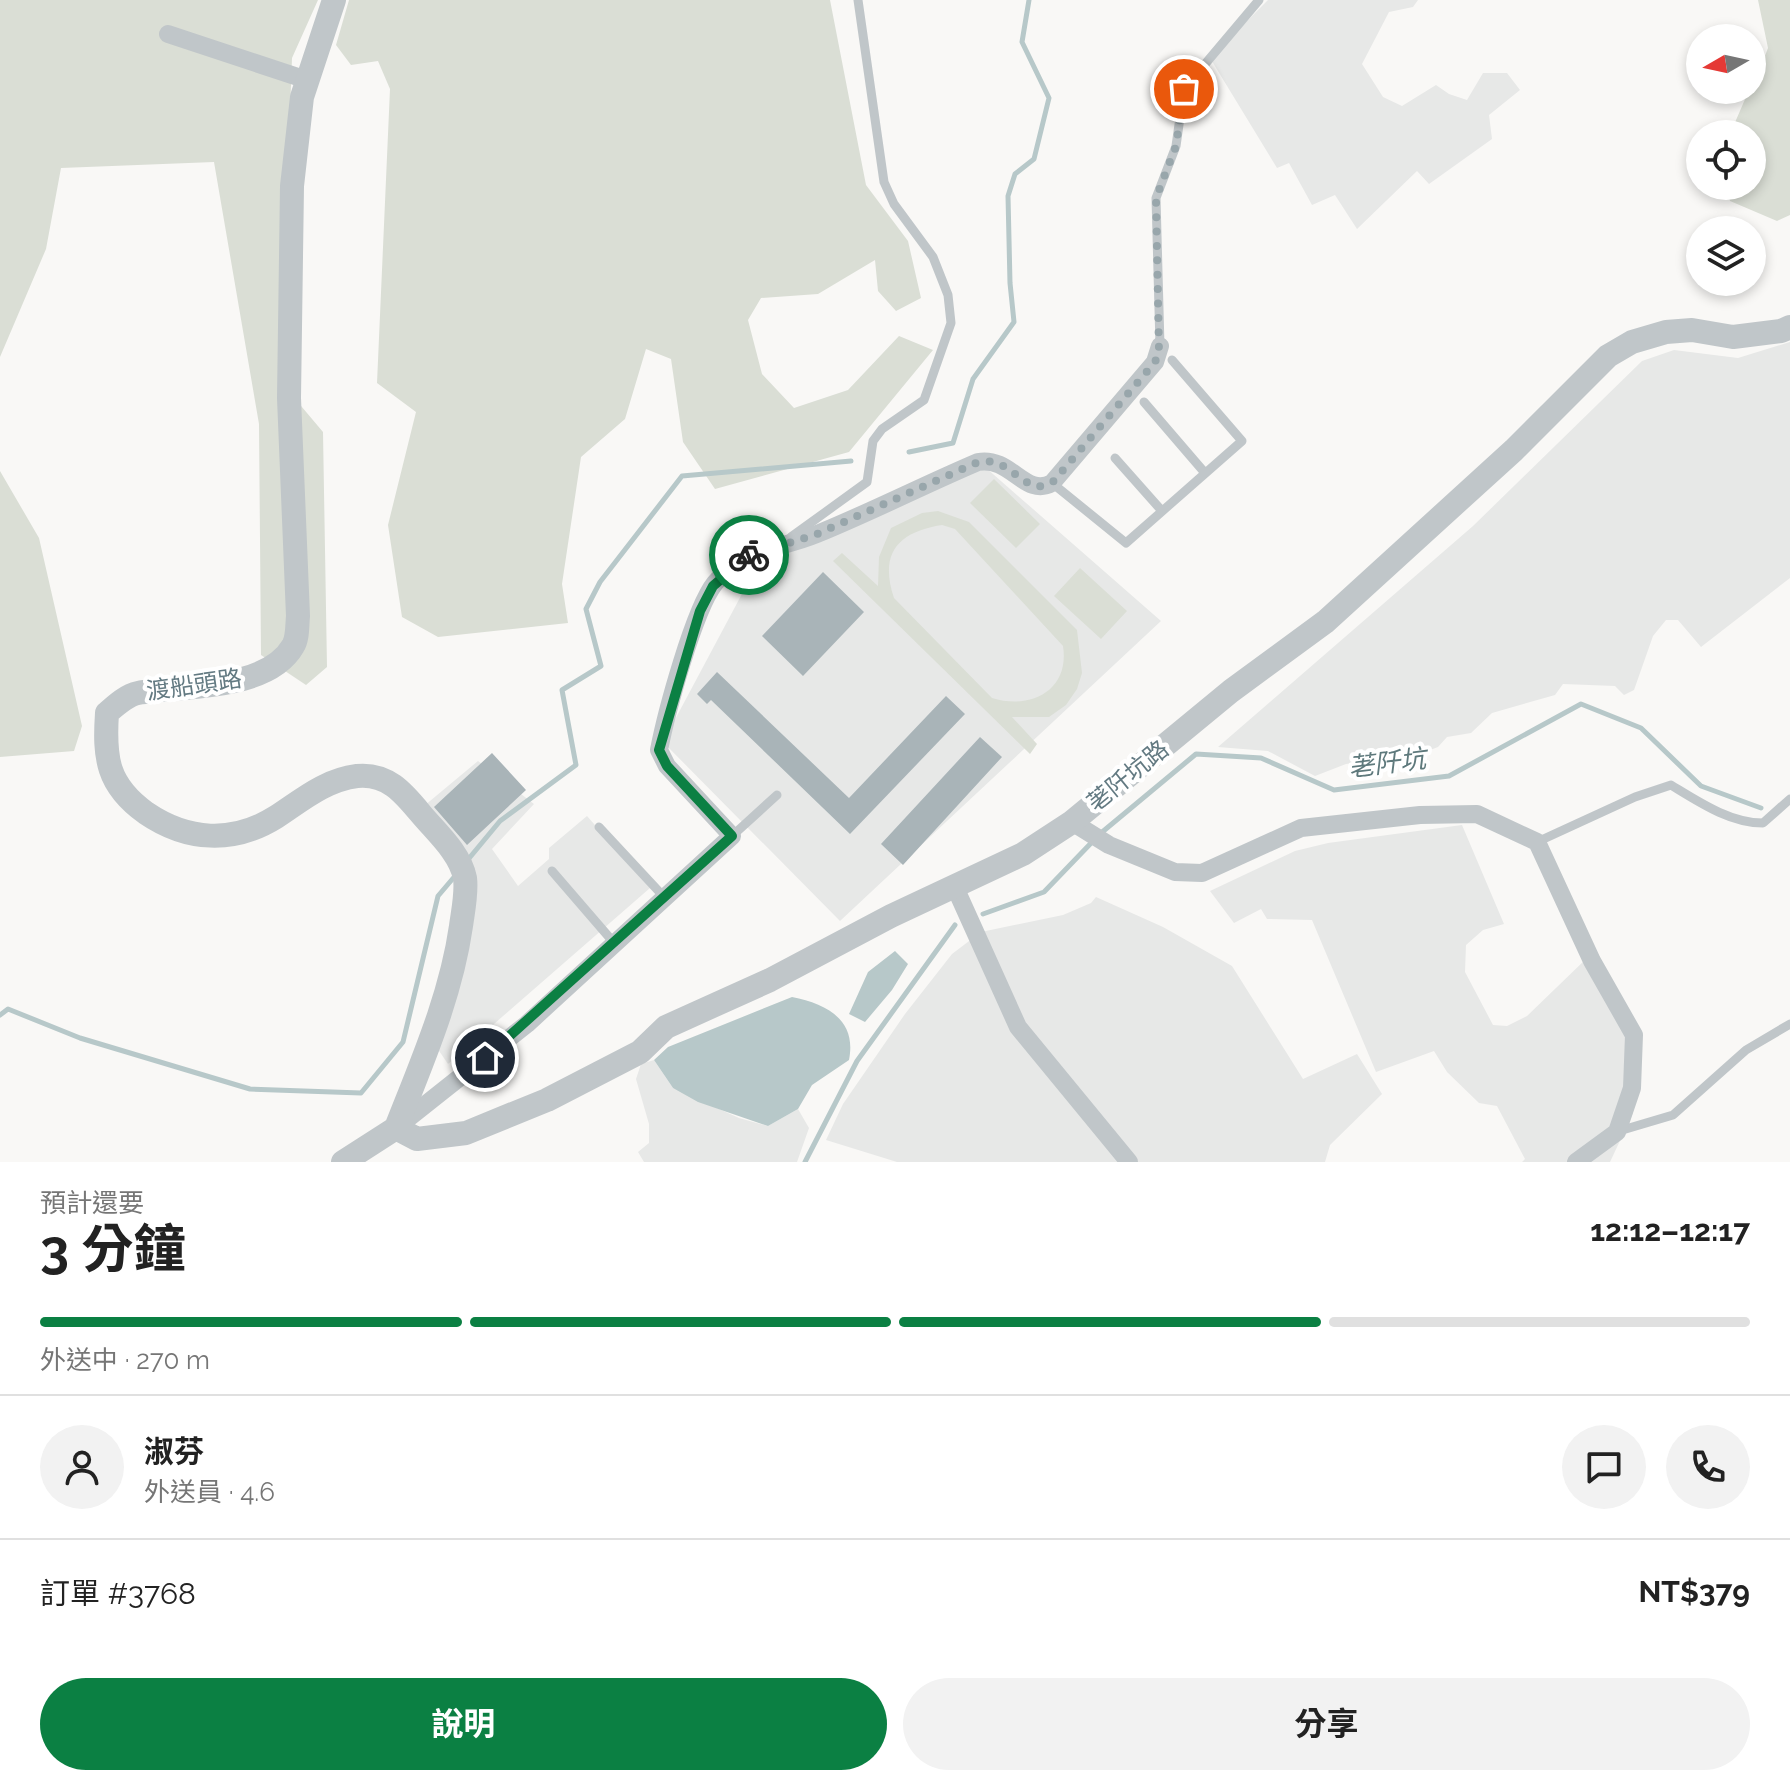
<!DOCTYPE html>
<html lang="zh-TW">
<meta charset="utf-8">
<style>
body{margin:0;font-family:Raleway,"Noto Sans TC",sans-serif;background:#f2f2f2;color:#222;height:100vh;display:flex;flex-direction:column;font-size:30px;white-space:nowrap}
*{box-sizing:border-box;margin:0}
p{font-size:26px;color:#767676}
.icon{flex:none;width:44px;height:44px;fill:none;stroke:currentColor;stroke-width:2;stroke-linecap:round;stroke-linejoin:round}
.map{position:relative;height:1162px;overflow:hidden}
.panel{display:flex;flex-direction:column;background:#fff;flex:1}
.panel>*{flex:none}
.needle{width:52px;rotate:261deg}
.fabs{position:absolute;left:1686px;top:24px;display:grid;gap:16px}
.fabs a{display:grid;place-items:center;width:80px;height:80px;border-radius:50%;background:#fff;box-shadow:0 4px 12px #0003;font-size:40px}
.pin{position:absolute;display:grid;place-items:center;width:68px;height:68px;color:#fff;margin:-34px;border:4px solid #fff;border-radius:50%;box-shadow:0 2px 8px #0007}
.courier{position:absolute;display:grid;place-items:center;width:80px;height:80px;margin:-40px;border:6px solid #0b8043;border-radius:50%;background:#fff;color:#222;box-shadow:0 2px 10px #0007}
.summary em{font-style:normal;font-weight:700}
.summary div{display:flex;flex-direction:column-reverse}
.summary{display:flex;align-items:center;justify-content:space-between;height:136px;padding:0 40px}
h1{font-size:52px;font-weight:700;line-height:60px}
.bar{display:grid;grid-template-columns:repeat(4,1fr);gap:12px 8px;align-content:center;height:96px;padding:0 40px}
.bar i{height:10px;border-radius:6px;background:#e0e0e0}
.bar .on{background:#0b8043}
.bar p{grid-column:span 4}
.line{display:flex;align-items:center;gap:20px;padding:0 40px;border-top:2px solid #e0e0e0}
.line div{flex:1}
.round{display:grid;place-items:center;flex:none;width:84px;height:84px;border-radius:42px;background:#f2f2f2}
.primary-button{display:flex;gap:16px;margin-top:auto;padding:16px 40px}
.primary-button a{flex:1;height:92px;border-radius:48px;background:#0b8043;color:#fff;font-size:32px;font-weight:700;line-height:92px;text-align:center}
.primary-button a+a{background:#f2f2f2;color:#222}
.map>svg:first-child{display:block}
.built{fill:#e7e8e7}
.green{fill:#daded5;fill-rule:evenodd}
.water{fill:#b7c8c9}
.lines{fill:none;stroke-linecap:round;stroke-linejoin:round}
.stream{stroke:#b7c8c9;stroke-width:5}
.building{fill:#a9b4b8}
.service{stroke:#c0c6c9;stroke-width:9}
.minor{stroke:#c0c6c9;stroke-width:18}
.tertiary{stroke:#c0c6c9;stroke-width:24}
.done{stroke:#98a6ab;stroke-width:8;stroke-dasharray:0 14.4}
.route{stroke:#0b8043;stroke-width:10}
.labels{text-anchor:middle;stroke-width:8;stroke-linejoin:round;paint-order:stroke}
.street-label{font-size:24px;fill:#637a82;stroke:#fff}
.water-label{font-size:26px;font-style:italic;fill:#5e797c;stroke:#fff}
</style>
<div class="map">
<svg width="1790" height="1162" viewBox="0 0 1790 1162">
<rect width="100%" height="100%" fill="#f9f8f6"/>
<path class="built" d="M1268 0H1418L1413 7 1389 12 1362 64 1383 97 1402 106 1436 85 1449 94 1467 100 1483 73H1507L1520 90 1489 115 1492 139 1429 184 1417 171 1357 229 1335 195 1312 205 1289 163 1277 168 1210 58Z
M1790 342V578L1701 647 1678 620H1666L1653 636 1634 690 1624 695 1615 686 1563 684 1555 695 1492 713 1471 733 1447 737 1438 747 1425 752 1346 764 1315 776 1268 751 1218 747 1473 526 1642 361 1674 350 1738 358Z
M985 467 1161 621 840 921 663 742 759 562Z
M478 761 534 804 492 849 518 886 549 859V848L587 816 650 888 448 1064 435 1045 477 894 424 806Z
M1462 825 1504 924 1483 930 1466 945 1465 972 1493 1025 1507 1026 1527 1016 1587 958 1636 1042 1633 1113 1610 1162H1522L1525 1159 1497 1106 1479 1103 1447 1072 1434 1051 1376 1072 1312 920 1267 919 1261 909 1234 923 1210 891 1295 851 1328 843Z
M1096 897 1163 927 1232 966 1303 1079 1357 1054 1382 1094 1330 1145 1325 1162H897L826 1140 843 1104 905 1014 952 954 981 932 1063 915 1091 903Z
M654 1060 673 1088 739 1118 768 1126 798 1109 809 1128 797 1162H644L638 1152 649 1143V1124L636 1079 641 1064Z"/>
<path class="green" d="M0 0H318L292 58 280 381 323 432 327 667 306 685 261 655 259 424 214 162 61 168 46 249 0 357Z
M349 0H830L866 185 908 241 921 298 896 311 878 291 875 260 818 294 761 298 748 320 762 374 794 408 848 390 899 336 933 350 849 452 715 489 683 442 671 359 646 349 625 419 581 457 562 584 568 623 438 637 402 617 388 525 416 412 377 383 390 89 378 61 351 65 336 45Z
M1758 0H1790V215L1777 221 1730 201 1726 186H1752V134H1730L1749 90H1752L1768 48Z
M0 471 39 538 82 726 74 751 0 757Z
M994 479 1040 524 1016 548 970 503Z
M938 511 969 522 1077 630 1082 673 1077 689 1066 705 1049 717H1012L1037 744 1030 754 833 561 842 553 878 586 879 557 891 528 922 513ZM942 525 955 529 1063 646C1070 691 1030 710 992 698L894 598C879 553 898 532 942 525Z
M1080 568 1127 611 1101 639 1054 596Z"/>
<path class="water" d="M895 951 908 964 892 990 865 1022 849 1014 868 972Z
M792 997C827 1004 857 1020 849 1060L812 1085 798 1109 768 1126 698 1102 673 1088 654 1060 668 1047Z"/>
<g class="lines">
<path class="stream" d="M909 452 953 443 973 379 1014 322 1010 283 1008 196 1015 174 1034 159 1049 98 1022 42 1029 0
M1101 833 1196 754 1261 758 1334 790 1449 776 1581 704 1641 728 1701 786 1761 808
M466 862 500 821 576 765 562 690 601 666 586 609 600 582 682 476 851 461
M983 914 1044 892 1094 840
M0 1015 8 1009 80 1038 250 1089 361 1093 403 1042 438 896 455 876
M805 1162 857 1061 955 925"/>
</g>
<path class="building" d="M823 572 864 612 803 676 762 636Z
M717 672 849 798 946 696 965 714 850 834 711 700 707 704 697 694Z
M980 737 1002 757 903 865 881 844Z
M492 753 526 790 467 845 434 807Z"/>
<g class="lines">
<path class="service" d="M1160 346 1156 198 1176 146 1184 89 1259 0
M1144 402 1205 473
M1115 458 1162 511
M1052 483 1126 543 1242 441 1172 360
M791 537 867 482 873 441 882 429 924 400 951 323 948 295 933 257 894 204 884 182 858 0
M599 827 665 898
M732 836 777 795
M1537 842 1635 797 1671 785C1699 802 1730 823 1763 823L1790 799
M552 871 615 944
M1619 1131 1673 1115 1746 1050 1790 1024"/>
<path class="minor" d="M168 34 307 80
M1072 822 1109 845 1175 872 1202 873 1301 828 1420 815 1477 814 1537 842 1592 961 1634 1035 1632 1088 1617 1132 1576 1162
M954 885 1018 1027 1129 1162
M396 1128 527 1024 732 836 667 766 659 750C666 714 694 609 715 583 746 546 776 551 817 534 871 512 924 485 978 462 1011 456 1025 498 1052 483L1155 362 1160 346"/>
<path class="tertiary" d="M334 0 302 97 292 186 289 398 298 616C297 625 298 638 293 646 267 691 182 685 138 693 127 695 116 705 107 713 104 758 107 785 146 813 187 841 233 844 276 817 302 800 325 780 357 776 387 773 403 792 421 814 437 833 460 853 465 878 467 893 463 911 461 926 451 996 422 1062 396 1128
M343 1162 396 1128 417 1139 466 1133 547 1100 640 1052 666 1027 770 980 891 916 1023 854 1072 822 1231 691 1325 622 1514 450 1608 356 1632 342 1666 332 1692 330 1733 337 1781 331 1790 327"/>
</g>
<g class="lines">
<path class="done" d="M749 555 815 535 978 462C1005 457 1014 479 1037 487L1052 483 1155 362 1159 352 1156 198 1176 146 1184 89"/>
<path class="route" d="M485 1058 732 836 667 766 659 750 700 611 713 586 749 555"/>
</g>
<g class="labels">
<g class="street-label">
<text transform="translate(194 685) rotate(-8)" y="8">渡船頭路</text>
<text transform="translate(1128 776) rotate(-39)" y="8">荖阡坑路</text>
</g>
<g class="water-label">
<text transform="translate(1387 763) rotate(-7)" y="9">荖阡坑</text>
</g>
</g>
</svg>
<div class="fabs">
<a><svg class="needle" viewBox="-14 -14 28 28"><path d="M0-13l5 13h-10z" fill="#e53935"/><path d="M0 13l5-13h-10z" fill="#767676"/></svg></a>
<a><svg class="icon" aria-label="locate" viewBox="0 0 24 24"><circle cx="12" cy="12" r="6"/><path d="M12 2v4M12 18v4M2 12h4M18 12h4"/></svg></a>
<a><svg class="icon" aria-label="layers" viewBox="0 0 24 24"><path d="M12 4l9 5-9 5-9-5zM3 14l9 5 9-5"/></svg></a>
</div>
<div class="pin" style="left:1184px;top:89px;background:#ea580c"><svg class="icon" aria-label="bag" viewBox="0 0 24 24"><path d="M5 8h14l-1 12H6zM9 8a3 3 0 0 1 6 0"/></svg></div>
<div class="pin" style="left:485px;top:1058px;background:#1f2937"><svg class="icon" aria-label="home" viewBox="0 0 24 24"><path d="M3 11l9-7 9 7M6 9v11h12V9"/></svg></div>
<div class="courier" style="left:749px;top:555px"><svg class="icon" aria-label="bike" viewBox="0 0 24 24"><circle cx="6" cy="16" r="4"/><circle cx="18" cy="16" r="4"/><path d="M6 16l4-8h5l3 8M10 8l3 8H6M13 5h3"/></svg></div>
</div>
<section class="panel">
<div class="summary"><div><h1>3 分鐘</h1><p>預計還要</p></div><em>12:12–12:17</em></div>
<div class="bar"><i class="on"></i><i class="on"></i><i class="on"></i><i></i><p>外送中 · 270 m</p></div>
<div class="line" style="height:144px"><a class="round"><svg class="icon" aria-label="person" viewBox="0 0 24 24"><circle cx="12" cy="8" r="4"/><path d="M4 21q1-7 8-7t8 7"/></svg></a><div><b>淑芬</b><p>外送員 · 4.6</p></div><a class="round"><svg class="icon" aria-label="chat" viewBox="0 0 24 24"><path d="M4 5h16v11H9l-5 4z"/></svg></a><a class="round"><svg class="icon" aria-label="phone" viewBox="0 0 24 24"><path d="M5 4h4l2 5-3 2q2 4 5 5l2-3 5 2v4C11 20 4 13 5 4z"/></svg></a></div>
<div class="line" style="height:104px"><div>訂單 #3768</div><b>NT$379</b></div>
<div class="primary-button"><a>說明</a><a>分享</a></div>
</section>
